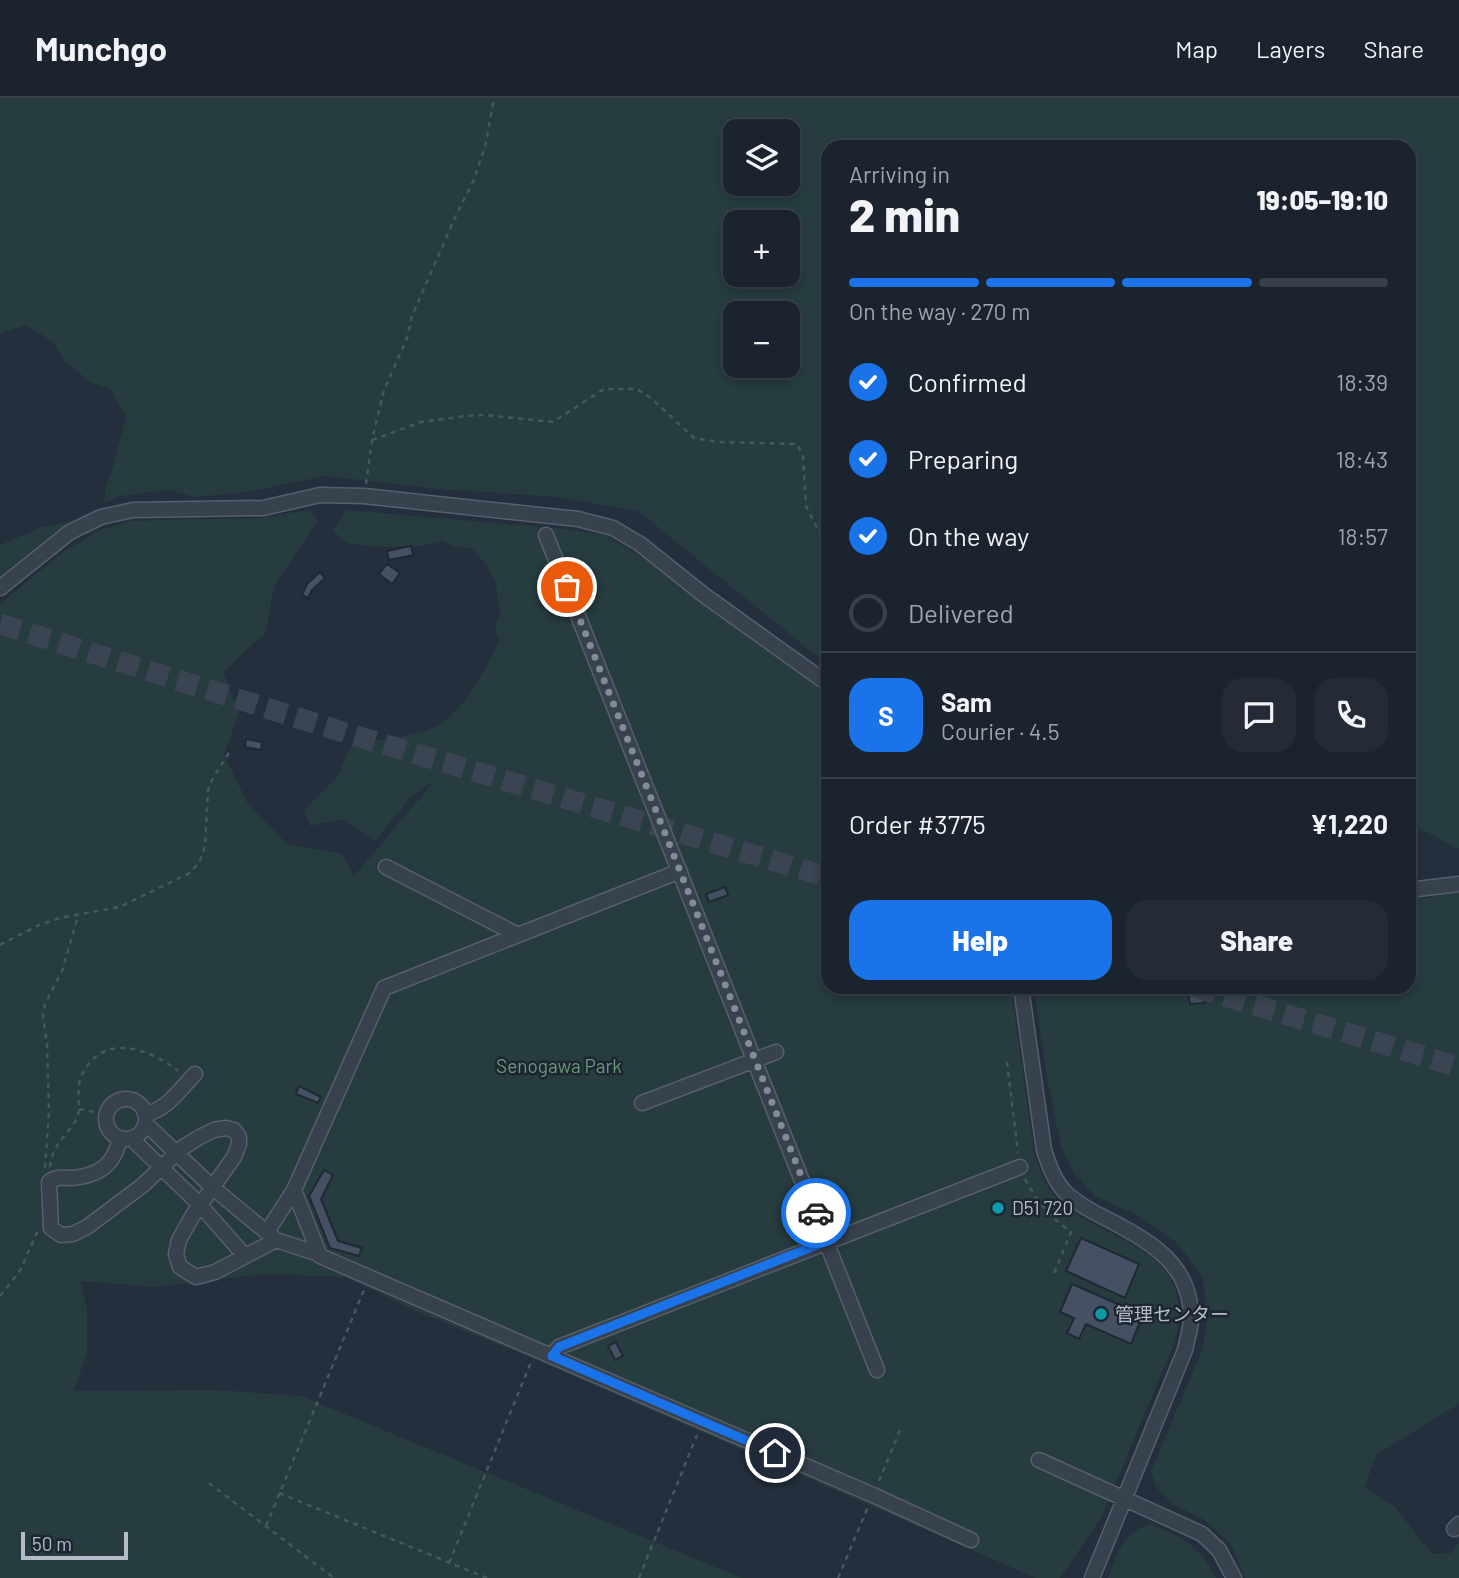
<!DOCTYPE html>
<meta charset="utf-8">
<style>
body{margin:0;font-family:Barlow,"Noto Sans JP",sans-serif;background:#242b36;color:#f1f3f6;height:100vh;display:flex;flex-direction:column;font-size:26px;white-space:nowrap}
*{box-sizing:border-box;margin:0}
p{font-size:23px;color:#a0a4aa}
.icon{flex:none;width:38px;height:38px;fill:none;stroke:currentColor;stroke-width:2;stroke-linecap:round;stroke-linejoin:round}
.map{position:relative;flex:1;overflow:hidden}
.drawer{position:absolute;left:821px;top:42px;width:595px;height:854px;display:flex;flex-direction:column;background:#1b232e;border-radius:21px;box-shadow:0 4px 10px #0003,0 0 0 2px #39404a}
.drawer>*{flex:none}
.fabs{position:absolute;left:723px;top:21px;display:grid;gap:14px}
.fabs a{display:grid;place-items:center;width:77px;height:77px;border-radius:14px;background:#1b232e;box-shadow:0 4px 10px #0003,0 0 0 2px #39404a;font-size:35px}
.scale{position:absolute;left:21px;bottom:18px;width:107px;box-sizing:border-box;padding-left:7px;border:4px solid #b4bcc9;border-top:0;font-size:19px;line-height:24px;white-space:nowrap;color:#b4bcc9;-webkit-text-stroke:5px #1d2633;paint-order:stroke}
.pin{position:absolute;display:grid;place-items:center;width:60px;height:60px;color:#fff;margin:-30px;border:4px solid #fff;border-radius:50%;box-shadow:0 2px 7px #0007}
.courier{position:absolute;display:grid;place-items:center;width:70px;height:70px;margin:-35px;border:5px solid #1a73e8;border-radius:50%;background:#fff;color:#222;box-shadow:0 2px 9px #0007}
.overview em{font-style:normal;font-weight:800}
.overview div{display:flex;flex-direction:column-reverse}
.overview{display:flex;align-items:center;justify-content:space-between;height:119px;padding:0 28px}
h1{font-size:46px;font-weight:800;line-height:52px}
.bar{display:grid;grid-template-columns:repeat(4,1fr);gap:10px 7px;align-content:center;height:84px;padding:0 28px}
.bar i{height:9px;border-radius:5px;background:#39404a}
.bar .active{background:#1a73e8}
.bar p{grid-column:span 4}
.line{display:flex;align-items:center;gap:18px;padding:0 28px;border-top:2px solid #39404a}
.line div{flex:1}
.round{display:grid;place-items:center;flex:none;width:74px;height:74px;border-radius:21px;background:#242b36}
ol{padding:0 28px;list-style:none}
li{display:flex;align-items:center;gap:21px;height:77px}
li p{margin-inline-start:auto}
li .icon{padding:7px;border-radius:50%;background:#1a73e8;color:#fff;stroke-width:4}
li:last-child{color:#a0a4aa}
li i{width:38px;height:38px;border:4px solid #39404a;border-radius:50%}
.action{display:flex;gap:14px;margin-top:auto;padding:14px 28px}
.action a{flex:1;height:80px;border-radius:21px;background:#1a73e8;color:#fff;font-size:28px;font-weight:800;line-height:80px;text-align:center}
.action a+a{background:#242b36;color:#f1f3f6}
header{display:flex;align-items:center;gap:42px;box-sizing:border-box;height:98px;padding:0 35px;background:#1b232e;border-bottom:2px solid #39404a}
header strong{font-size:33px}
nav{display:flex;gap:38px;margin-inline-start:auto;font-size:24px}
.map>svg:first-child{display:block}
.green{fill:#263c3f;fill-rule:evenodd}
.building{fill:#455162;stroke:#1f2835;stroke-width:2}
.lines{fill:none;stroke-linecap:round;stroke-linejoin:round}
.highway-tunnel{stroke:#3a4453;stroke-width:21;stroke-dasharray:21 10;stroke-linecap:butt}
.minor-casing{stroke:#565f6c;stroke-width:17}
.path{stroke:#44595c;stroke-width:2.5;stroke-dasharray:5 5;stroke-linecap:butt}
.minor{stroke:#38414e;stroke-width:14}
.done{stroke:#828b98;stroke-width:7;stroke-dasharray:0 12.6}
.route{stroke:#1a73e8;stroke-width:9}
.culture-dot{fill:#0f9aa8;stroke:#1d2633;stroke-width:2.5}
.labels{text-anchor:middle;stroke-width:5;stroke-linejoin:round;paint-order:stroke}
.park-label{font-size:19px;fill:#6b9a76;stroke:#1d2633}
.poi-label{font-size:19px;fill:#b4bcc9;stroke:#1d2633;text-anchor:start}
</style>
<header>
<strong>Munchgo</strong>
<nav><a>Map</a><a>Layers</a><a>Share</a></nav>
</header>
<div class="map">
<svg width="1459" height="1480" viewBox="0 0 1459 1480">
<rect width="100%" height="100%" fill="#242f3e"/>
<path class="green" d="M0 0H1459V751L1409 725V49H828V567L638 413 558 399 438 391 325 378 247 394 195 399 169 392 120 398 104 405 106 389 112 373 126 319 111 291 92 285 65 264 52 243 26 227 0 236ZM735 33H788V86H735ZM735 124H788V177H735ZM735 215H788V268H735Z
M309 412 318 422 274 488 266 534 223 574 239 615 224 657 248 706 287 746 342 756 354 778 436 681 410 700 375 743 342 721 310 728 304 712 337 679 353 645C373 643 429 637 444 624 469 603 485 572 499 543 495 532 493 525 501 515 496 503 498 499 496 487 493 473 481 460 471 450L457 449 442 443 421 448 378 449 347 445 333 433 346 412 565 431 605 437 647 462 828 597V889H1011L1034 1054C1039 1071 1045 1089 1058 1102 1099 1141 1183 1147 1179 1219 1179 1228 1176 1237 1174 1246L1101 1420 1060 1480H1036L539 1263 414 1212 346 1179 265 1176 154 1189 80 1183 87 1211V1254L74 1293 216 1292 301 1298 742 1480H0V506L63 454 98 433 130 423 259 420Z
M69 424 0 480V447L42 429Z
M1459 793V1306L1377 1356 1364 1389 1395 1409 1432 1456 1452 1455 1459 1444V1480H1245L1231 1446 1203 1421 1173 1406 1156 1389 1151 1373 1203 1250 1208 1216 1202 1178 1177 1145 1139 1118 1095 1098 1073 1074 1061 1049 1047 980 1034 889H1409V799L1427 800Z
M1150 1426C1182 1439 1200 1447 1216 1480H1108C1118 1455 1121 1435 1150 1426Z"/>
<path class="building" d="M411 448 413 457 389 462 387 453Z
M387 466 400 475 392 486 379 476Z
M320 474 325 480 312 492 308 500 302 497 307 486Z
M246 641 262 644 261 652 245 649Z
M725 789 728 797 709 804 706 796Z
M1203 892 1204 905 1190 906 1188 893Z
M299 988 321 999 318 1005 296 996Z
M324 1072 333 1077 321 1101 338 1143 362 1150 359 1158 330 1150 309 1098Z
M1081 1140 1139 1166 1125 1200 1066 1173Z
M1072 1186 1143 1217 1131 1246 1086 1226 1079 1241 1067 1235 1074 1220 1060 1214Z
M616 1244 623 1258 615 1262 608 1248Z"/>
<g class="lines">
<path class="highway-tunnel" d="M0 526 346 635 828 779
M1195 889 1459 969"/>
<g class="minor-casing">
<path id="minor" d="M546 437 877 1272
M0 490 70 434 101 419 133 412 263 410 320 397 364 398 578 421 613 430 640 446 704 497 828 586
M386 769 518 837
M680 773 384 890 294 1092 320 1158 873 1397 971 1442
M1409 792 1459 786
M1021 889 1044 1052C1049 1067 1054 1083 1066 1095 1079 1107 1095 1115 1111 1123 1152 1145 1191 1167 1191 1220 1191 1230 1187 1242 1185 1252L1092 1480
M106 1021a20 20 0 1 1 40 0a20 20 0 1 1-40 0Z
M642 1005 776 954
M145 1016C166 1013 181 990 195 976
M146 1026 212 1089 276 1142
M120 1040C114 1068 98 1078 71 1080 62 1080 56 1078 49 1084L51 1130 61 1137 73 1136 87 1129 143 1087 182 1050 198 1040 214 1032 226 1030 234 1032 239 1039V1046L234 1059 193 1117 179 1142 176 1156 180 1169 196 1179 215 1174 276 1142 319 1156
M132 1041 201 1108 245 1158
M267 1134 294 1092
M552 1258 559 1249 1020 1069
M1039 1362 1202 1436 1219 1452 1234 1480
M1454 1431 1459 1426"/>
</g>
<path class="path" d="M372 342 421 324 466 318 484 317 553 324 604 291H637L652 301 694 340 718 344 797 346 803 359 806 408 828 451
M366 386 372 342 384 292 407 240 412 218 457 115 473 84 485 49 494 0
M0 847 39 827 60 820 119 809 188 776 199 765 205 748 208 692 213 680 232 650
M1007 964 1018 1055
M79 1011 105 1016
M50 1069C53 1045 65 1040 76 1022 83 1009 75 992 81 979 101 933 149 950 178 973
M45 1070 49 1014 47 946 43 918 45 906 62 873 78 818
M1025 1081C1037 1104 1050 1119 1071 1134L1053 1178
M0 1198 20 1173 38 1132
M879 1383 900 1332
M209 1385 334 1480
M279 1395 487 1480
M266 1428 364 1192
M449 1465 531 1264
M639 1480 697 1337
M838 1480 868 1409"/>
<use href="#minor" class="minor"/>
</g>
<g class="lines">
<path class="done" d="M567 489 816 1115"/>
<path class="route" d="M775 1355 552 1258 559 1249 827 1143 816 1115"/>
</g>
<g class="culture-dot">
<circle cx="998" cy="1110" r="7"/>
<circle cx="1101" cy="1216" r="7"/>
</g>
<g class="labels">
<g class="park-label">
<text x="559" y="975">Senogawa Park</text>
</g>
<g class="poi-label">
<text x="1012" y="1117">D51 720</text>
<text x="1115" y="1223">管理センター</text>
</g>
</g>
</svg>
<div class="fabs">
<a><svg class="icon" aria-label="layers" viewBox="0 0 24 24"><path d="M12 4l9 5-9 5-9-5zM3 14l9 5 9-5"/></svg></a>
<a>+</a>
<a>−</a>
</div>
<div class="scale">50 m</div>
<div class="pin" style="left:567px;top:489px;background:#ea580c"><svg class="icon" aria-label="bag" viewBox="0 0 24 24"><path d="M5 8h14l-1 12H6zM9 8a3 3 0 0 1 6 0"/></svg></div>
<div class="pin" style="left:775px;top:1355px;background:#1f2937"><svg class="icon" aria-label="home" viewBox="0 0 24 24"><path d="M3 11l9-7 9 7M6 9v11h12V9"/></svg></div>
<div class="courier" style="left:816px;top:1115px"><svg class="icon" aria-label="car" viewBox="0 0 24 24"><path d="M5 17H2v-5l4-1 3-4h7l3 4 3 1v5h-3M9 17h6M6 11h13"/><circle cx="7" cy="17" r="2"/><circle cx="17" cy="17" r="2"/></svg></div>
<section class="drawer">
<div class="overview"><div><h1>2 min</h1><p>Arriving in</p></div><em>19:05–19:10</em></div>
<div class="bar"><i class="active"></i><i class="active"></i><i class="active"></i><i></i><p>On the way · 270 m</p></div>
<ol>
<li><svg class="icon" aria-label="check" viewBox="0 0 24 24"><path d="M5 12l5 5 9-10"/></svg>Confirmed<p>18:39</p></li>
<li><svg class="icon" aria-label="check" viewBox="0 0 24 24"><path d="M5 12l5 5 9-10"/></svg>Preparing<p>18:43</p></li>
<li><svg class="icon" aria-label="check" viewBox="0 0 24 24"><path d="M5 12l5 5 9-10"/></svg>On the way<p>18:57</p></li>
<li><i></i>Delivered</li>
</ol>
<div class="line" style="height:126px"><b class="round" style="background:#1a73e8;color:#fff">S</b><div><b>Sam</b><p>Courier · 4.5</p></div><a class="round"><svg class="icon" aria-label="chat" viewBox="0 0 24 24"><path d="M4 5h16v11H9l-5 4z"/></svg></a><a class="round"><svg class="icon" aria-label="phone" viewBox="0 0 24 24"><path d="M5 4h4l2 5-3 2q2 4 5 5l2-3 5 2v4C11 20 4 13 5 4z"/></svg></a></div>
<div class="line" style="height:91px"><div>Order #3775</div><b>¥1,220</b></div>
<div class="action"><a>Help</a><a>Share</a></div>
</section>
</div>
